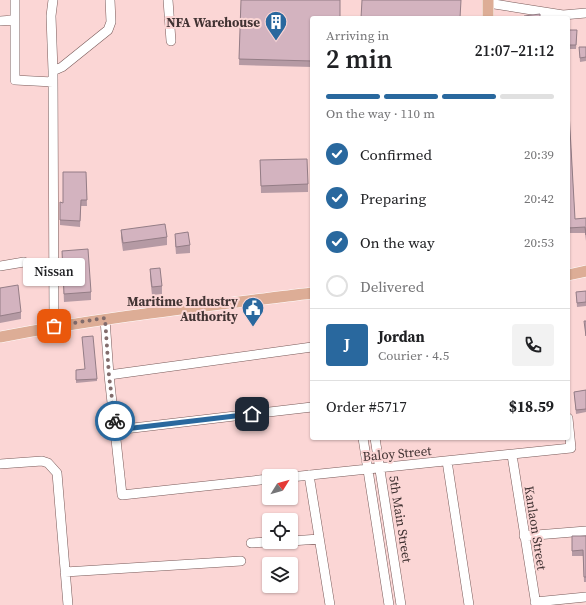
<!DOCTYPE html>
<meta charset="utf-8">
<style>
body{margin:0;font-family:"Source Serif 4",serif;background:#f2f2f2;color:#202124;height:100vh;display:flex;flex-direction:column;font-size:15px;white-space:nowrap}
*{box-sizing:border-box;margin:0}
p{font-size:13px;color:#757577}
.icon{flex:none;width:22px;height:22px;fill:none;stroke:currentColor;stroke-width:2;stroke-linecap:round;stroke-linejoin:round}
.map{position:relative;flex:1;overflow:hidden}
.drawer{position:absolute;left:310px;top:16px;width:260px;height:424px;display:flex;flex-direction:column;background:#fff;border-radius:4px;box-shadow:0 1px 3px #0004}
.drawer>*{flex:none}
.needle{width:26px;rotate:53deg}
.tools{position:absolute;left:262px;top:469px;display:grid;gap:8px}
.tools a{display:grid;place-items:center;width:36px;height:36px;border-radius:4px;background:#fff;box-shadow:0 1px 3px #0004;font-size:20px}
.pin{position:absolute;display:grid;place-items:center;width:34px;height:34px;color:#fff;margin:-17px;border-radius:8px;box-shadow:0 2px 6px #0006}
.courier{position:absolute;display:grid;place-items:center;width:40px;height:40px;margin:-20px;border:3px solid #29689e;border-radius:50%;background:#fff;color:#222;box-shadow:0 1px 5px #0007}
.bubble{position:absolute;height:28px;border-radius:4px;background:#fff;box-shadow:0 1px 3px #0004;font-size:13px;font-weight:600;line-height:28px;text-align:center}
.summary em{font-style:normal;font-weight:600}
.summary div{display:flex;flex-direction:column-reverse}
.summary{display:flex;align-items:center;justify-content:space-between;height:68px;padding:0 16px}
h1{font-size:26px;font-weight:600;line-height:30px}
.bar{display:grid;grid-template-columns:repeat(4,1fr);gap:6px 4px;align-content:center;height:48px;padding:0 16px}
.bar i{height:5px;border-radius:3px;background:#e0e0e0}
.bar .on{background:#29689e}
.bar p{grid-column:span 4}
.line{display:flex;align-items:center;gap:10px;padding:0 16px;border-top:1px solid #e0e0e0}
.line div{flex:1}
.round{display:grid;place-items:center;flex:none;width:42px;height:42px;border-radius:4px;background:#f2f2f2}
ol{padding:0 16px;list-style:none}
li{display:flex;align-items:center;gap:12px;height:44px}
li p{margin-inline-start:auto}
li .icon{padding:4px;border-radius:50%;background:#29689e;color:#fff;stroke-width:4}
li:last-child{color:#757577}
li i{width:22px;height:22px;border:2px solid #e0e0e0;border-radius:50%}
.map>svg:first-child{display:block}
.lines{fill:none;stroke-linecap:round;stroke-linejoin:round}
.minor-casing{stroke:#795a59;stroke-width:10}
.major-casing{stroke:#fff;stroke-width:12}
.minor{stroke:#fff;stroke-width:9}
.major{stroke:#ddad96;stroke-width:11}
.wall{fill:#b59aa4}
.building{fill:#d3b3bf;stroke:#947d86}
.done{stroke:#826c6c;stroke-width:4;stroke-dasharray:0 7.2}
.route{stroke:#29689e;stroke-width:5}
.labels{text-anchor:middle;stroke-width:4;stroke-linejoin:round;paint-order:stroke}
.poi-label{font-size:13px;font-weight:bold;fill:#413333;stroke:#fbd6d5;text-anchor:end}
.street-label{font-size:13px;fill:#413333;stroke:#fbd6d5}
</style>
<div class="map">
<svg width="586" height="605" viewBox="0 0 586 605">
<rect width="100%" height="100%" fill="#fbd6d5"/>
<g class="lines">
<g class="minor-casing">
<path id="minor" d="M15 0V80L53 82
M53 0 51 16 53 71
M168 0 171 41
M488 3 563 15 586 13
M0 21 14 20
M0 266 24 262
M105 319 109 375 122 495 269 479
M54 326 53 71 62 67 108 30 111 22 110 0
M109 375 312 347
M116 430 312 407
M363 438 389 605
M375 438 401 605
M512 455 536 605
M447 461 469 605
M0 464 42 461 48 463 57 473 68 605
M309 475 330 605
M291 477 571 448 568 418
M524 536 586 531
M291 541 319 539
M251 543 269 542
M65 572 241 561
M535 602 586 597"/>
</g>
<g class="major-casing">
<path id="major" d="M488 0V18
M568 275 586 271
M0 337C103 317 208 306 312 293"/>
</g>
<use href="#minor" class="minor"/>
<use href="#major" class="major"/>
</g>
<path class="wall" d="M241 0 312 18V67L239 65Z
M568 30 577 34 576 49H568Z
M579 47H586V61L580 62Z
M568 94 575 219 586 218V241L585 233H568Z
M260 160 308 184V192L261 193Z
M86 172 87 206H81L80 227 60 225V202L63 203Z
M121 230 167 237V245L123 251 121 238Z
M175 234 190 245V253L176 254 175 242Z
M62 251 91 292V300L64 302Z
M150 269 162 286V294L152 295 150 277Z
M0 288 21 312V319L0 323Z
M586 291V306L577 307 576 292Z
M76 370 97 379V381L76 383Z
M586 390V412L576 414 574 392Z
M572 536H586V582H584L583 556H572Z"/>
<path class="building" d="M241 0H340V18H312V61L239 59Z
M362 0H461L460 18H361Z
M540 14V18H524V16Z
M568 30H577L576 45H568Z
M579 47H586V57L580 58Z
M568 94 575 219 586 218V235L585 227 568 228Z
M307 159 308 184 261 186 260 160Z
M63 172H86L87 200H81L80 221 60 220V202L63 203Z
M165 224 167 237 123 243 121 230Z
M188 232 190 245 176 247 175 234Z
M88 249 91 292 64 294 62 251Z
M160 268 162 286 152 287 150 269Z
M18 285 21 312 0 316V288Z
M586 291V302L577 303 576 292Z
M584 321H586V336Z
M93 336 97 379 76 380V370L85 369 82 337Z
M586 390V409L576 410 574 392Z
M572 536H586V577H584L583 550 572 551Z"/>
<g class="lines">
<path class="done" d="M54 326 105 318 109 376 115 421"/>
<path class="route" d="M115 421 116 430 252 414"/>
</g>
<defs>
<g id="building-pin" transform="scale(1.15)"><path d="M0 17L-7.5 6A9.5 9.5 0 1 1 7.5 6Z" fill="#29689e" stroke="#fbd6d5"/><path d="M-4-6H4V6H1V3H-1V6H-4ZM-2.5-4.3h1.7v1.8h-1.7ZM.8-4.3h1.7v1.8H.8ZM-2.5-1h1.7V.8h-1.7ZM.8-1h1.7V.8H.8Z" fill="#fff"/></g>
<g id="civic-pin" transform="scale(1.15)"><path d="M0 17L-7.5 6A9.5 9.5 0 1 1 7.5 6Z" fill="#29689e" stroke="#fbd6d5"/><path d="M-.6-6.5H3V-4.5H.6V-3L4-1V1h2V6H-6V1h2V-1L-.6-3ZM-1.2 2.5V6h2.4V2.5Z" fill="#fff"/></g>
</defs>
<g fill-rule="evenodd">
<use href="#building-pin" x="276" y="22"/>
<use href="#civic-pin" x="253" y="308"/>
</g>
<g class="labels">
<g class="poi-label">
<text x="260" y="27">NFA Warehouse</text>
<text x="238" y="306">Maritime Industry<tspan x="238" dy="15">Authority</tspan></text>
</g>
<g class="street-label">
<text transform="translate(397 453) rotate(-5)" y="5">Baloy Street</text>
<text transform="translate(401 519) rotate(81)" y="5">5th Main Street</text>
<text transform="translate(536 528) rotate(81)" y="5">Kanlaon Street</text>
</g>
</g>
</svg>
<div class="tools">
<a><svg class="needle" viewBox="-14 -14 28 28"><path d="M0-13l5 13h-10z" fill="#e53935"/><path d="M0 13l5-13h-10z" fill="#757577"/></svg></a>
<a><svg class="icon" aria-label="locate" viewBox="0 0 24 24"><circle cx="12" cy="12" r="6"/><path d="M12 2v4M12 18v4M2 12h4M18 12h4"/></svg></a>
<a><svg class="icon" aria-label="layers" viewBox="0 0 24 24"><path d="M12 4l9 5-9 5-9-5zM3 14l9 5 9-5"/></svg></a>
</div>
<div class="pin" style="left:54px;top:326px;background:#ea580c"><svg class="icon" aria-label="bag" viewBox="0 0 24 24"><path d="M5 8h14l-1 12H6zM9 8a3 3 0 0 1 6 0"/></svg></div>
<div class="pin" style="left:252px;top:414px;background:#1f2937"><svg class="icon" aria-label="home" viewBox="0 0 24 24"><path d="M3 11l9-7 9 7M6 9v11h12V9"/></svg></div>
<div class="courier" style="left:115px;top:421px"><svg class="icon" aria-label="bike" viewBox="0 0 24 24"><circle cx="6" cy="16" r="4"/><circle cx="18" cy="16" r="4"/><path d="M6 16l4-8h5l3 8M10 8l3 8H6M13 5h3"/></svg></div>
<div class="bubble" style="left:23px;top:258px;width:62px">Nissan</div>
<section class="drawer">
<div class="summary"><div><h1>2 min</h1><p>Arriving in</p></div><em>21:07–21:12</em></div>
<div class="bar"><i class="on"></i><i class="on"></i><i class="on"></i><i></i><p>On the way · 110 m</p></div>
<ol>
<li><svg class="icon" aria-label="check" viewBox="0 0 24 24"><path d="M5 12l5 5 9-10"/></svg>Confirmed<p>20:39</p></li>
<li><svg class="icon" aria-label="check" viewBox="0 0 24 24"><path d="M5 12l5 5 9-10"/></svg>Preparing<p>20:42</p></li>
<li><svg class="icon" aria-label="check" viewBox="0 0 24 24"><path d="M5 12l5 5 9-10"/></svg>On the way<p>20:53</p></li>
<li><i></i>Delivered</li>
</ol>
<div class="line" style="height:72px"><b class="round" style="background:#29689e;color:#fff">J</b><div><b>Jordan</b><p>Courier · 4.5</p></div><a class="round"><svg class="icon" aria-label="phone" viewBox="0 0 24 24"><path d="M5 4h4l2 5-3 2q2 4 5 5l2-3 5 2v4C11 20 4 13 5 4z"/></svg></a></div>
<div class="line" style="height:52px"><div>Order #5717</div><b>$18.59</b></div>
</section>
</div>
